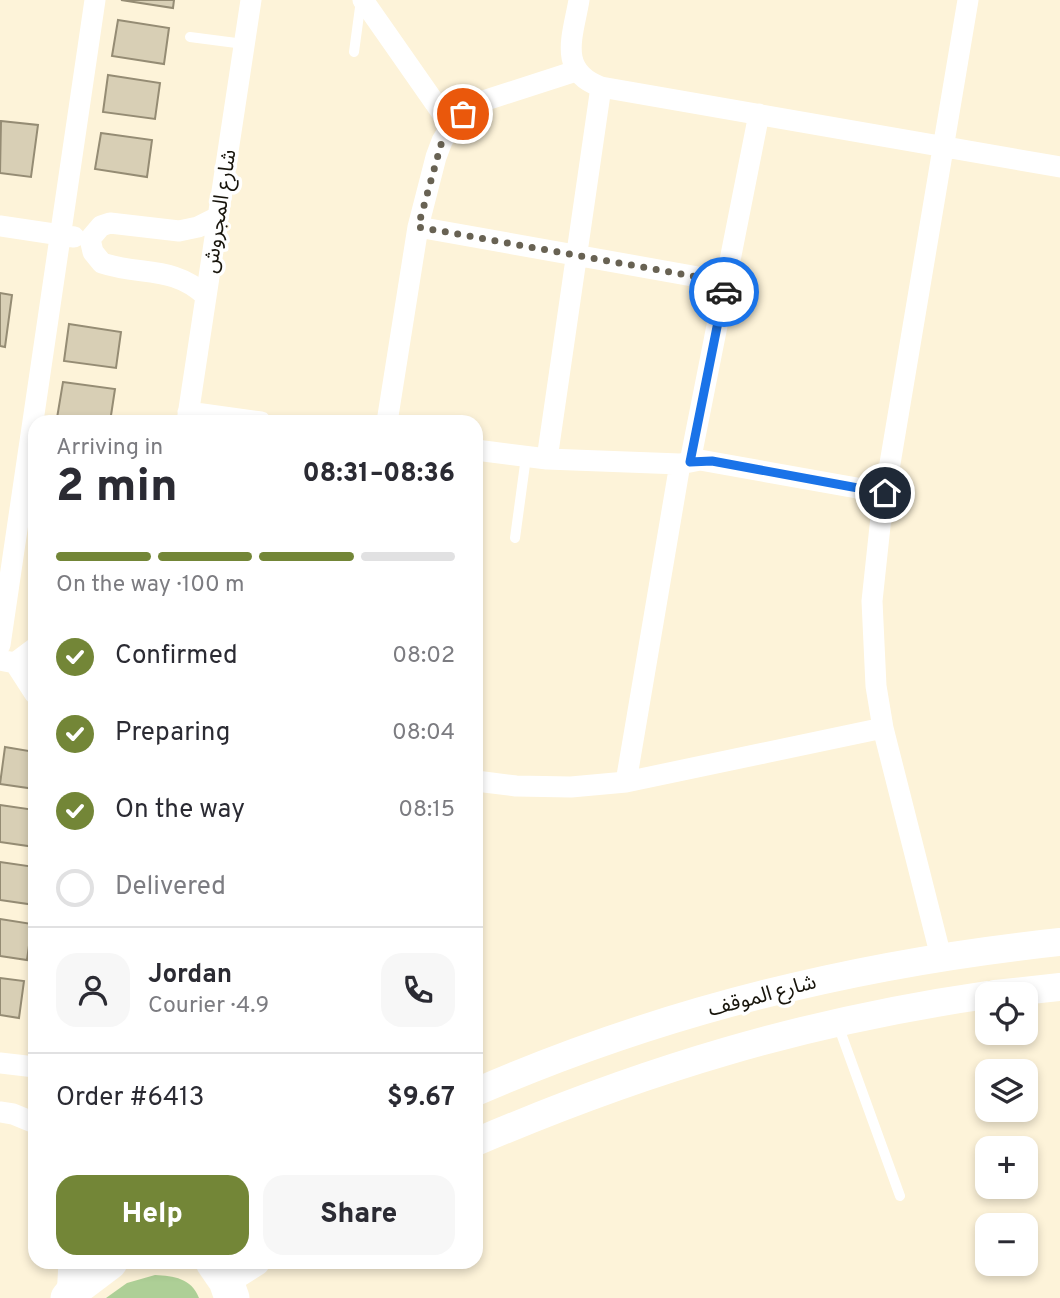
<!DOCTYPE html>
<meta charset="utf-8">
<style>
body{margin:0;font-family:Overpass,"Noto Sans Arabic",sans-serif;background:#f7f7f7;color:#2b2b33;height:100vh;display:flex;flex-direction:column;font-size:26px;white-space:nowrap}
*{box-sizing:border-box;margin:0}
p{font-size:23px;color:#7c7c81}
.icon{flex:none;width:38px;height:38px;fill:none;stroke:currentColor;stroke-width:2;stroke-linecap:round;stroke-linejoin:round}
.map{position:relative;flex:1;overflow:hidden}
.side{position:absolute;left:28px;top:415px;width:455px;height:854px;display:flex;flex-direction:column;background:#fff;border-radius:21px;box-shadow:0 4px 10px #0003}
.side>*{flex:none}
.tools{position:absolute;left:975px;top:982px;display:grid;gap:14px}
.tools a{display:grid;place-items:center;width:63px;height:63px;border-radius:14px;background:#fff;box-shadow:0 4px 10px #0003;font-size:35px}
.pin{position:absolute;display:grid;place-items:center;width:60px;height:60px;color:#fff;margin:-30px;border:4px solid #fff;border-radius:50%;box-shadow:0 2px 7px #0007}
.courier{position:absolute;display:grid;place-items:center;width:70px;height:70px;margin:-35px;border:5px solid #1a73e8;border-radius:50%;background:#fff;color:#222;box-shadow:0 2px 9px #0007}
.overview em{font-style:normal;font-weight:800}
.overview div{display:flex;flex-direction:column-reverse}
.overview{display:flex;align-items:center;justify-content:space-between;height:119px;padding:0 28px}
h1{font-size:46px;font-weight:800;line-height:52px}
.bar{display:grid;grid-template-columns:repeat(4,1fr);gap:10px 7px;align-content:center;height:84px;padding:0 28px}
.bar i{height:9px;border-radius:5px;background:#e1e1e2}
.bar .on{background:#738637}
.bar p{grid-column:span 4}
.line{display:flex;align-items:center;gap:18px;padding:0 28px;border-top:2px solid #e1e1e2}
.line div{flex:1}
.round{display:grid;place-items:center;flex:none;width:74px;height:74px;border-radius:21px;background:#f7f7f7}
ol{padding:0 28px;list-style:none}
li{display:flex;align-items:center;gap:21px;height:77px}
li p{margin-inline-start:auto}
li .icon{padding:7px;border-radius:50%;background:#738637;color:#fff;stroke-width:4}
li:last-child{color:#7c7c81}
li i{width:38px;height:38px;border:4px solid #e1e1e2;border-radius:50%}
.button{display:flex;gap:14px;margin-top:auto;padding:14px 28px}
.button a{flex:1;height:80px;border-radius:21px;background:#738637;color:#fff;font-size:28px;font-weight:800;line-height:80px;text-align:center}
.button a+a{background:#f7f7f7;color:#2b2b33}
.map>svg:first-child{display:block}
.green{fill:#adcf96}
.building{fill:#d8cfb5;stroke:#958c74;stroke-width:2}
.lines{fill:none;stroke-linecap:round;stroke-linejoin:round}
.service{stroke:#fff;stroke-width:10}
.minor{stroke:#fff;stroke-width:21}
.tertiary{stroke:#fff;stroke-width:28}
.primary{stroke:#fff;stroke-width:35}
.done{stroke:#686253;stroke-width:7;stroke-dasharray:0 12.6}
.route{stroke:#1a73e8;stroke-width:9}
.labels{text-anchor:middle;stroke-width:7;stroke-linejoin:round;paint-order:stroke}
.street-label{font-size:21px;fill:#17140b;stroke:#fff}
</style>
<div class="map">
<svg width="1060" height="1298" viewBox="0 0 1060 1298">
<rect width="100%" height="100%" fill="#fdf3d9"/>
<path class="green" d="M155 1275C174 1276 191 1278 199 1298H106L127 1283Z"/>
<path class="building" d="M121 0H174L173 8Z
M118 20 169 28 164 64 112 56Z
M108 75 160 83 155 119 103 112Z
M1 121 38 125 31 177 0 173Z
M101 133 152 140 147 177 95 169Z
M0 293 12 295 5 347 0 346Z
M69 324 121 332 116 368 64 361Z
M63 382 115 389 110 422H83L57 418Z
M5 747 35 752V789L0 784Z
M0 805 35 810V847L0 842Z
M0 862 35 867V905L0 900Z
M0 919 32 924 27 960 0 956Z
M0 978 24 981 19 1018 0 1015Z"/>
<g class="lines">
<path class="service" d="M190 37 244 44
M354 52 361 0
M515 538 526 457
M838 1025 900 1196"/>
<path class="minor" d="M363 0 451 126
M579 0C573 36 557 71 601 87L1060 167
M0 226 74 237
M418 227 726 282
M90 239 93 252 102 263C141 276 173 265 206 296
M90 239 101 226 110 223 179 231 198 227 218 217
M188 412 261 422
M187 422 251 0
M387 422 418 227 436 157 442 141 451 126 477 103 576 71
M476 450 547 459 680 464 700 460 885 493
M547 459 601 87
M690 462 759 114
M0 645 95 0
M0 660 15 663 35 648
M15 663 35 694
M476 781 516 786 571 787 626 782 883 728
M626 782 680 464
M941 957 883 728 876 686 872 601 881 517 968 0
M0 1063 35 1067
M0 1112 13 1114 35 1123
M67 1298 69 1262"/>
<path class="tertiary" d="M995 994 1060 987
M476 1092C662 1011 859 963 1060 942
M476 1142C644 1070 806 1021 987 995
M226 1281 256 1262"/>
<path class="primary" d="M213 1262 226 1281 232 1298
M68 1298 77 1287 110 1262"/>
</g>
<g class="lines">
<path class="done" d="M463 114 442 141 418 227 726 282 724 292"/>
<path class="route" d="M724 292 690 462 712 461 885 493"/>
</g>
<g class="labels">
<g class="street-label">
<text transform="translate(219 211) rotate(-81)" y="7">شارع المجروش</text>
<text transform="translate(762 995) rotate(-15)" y="7">شارع الموقف</text>
</g>
</g>
</svg>
<div class="tools">
<a><svg class="icon" aria-label="locate" viewBox="0 0 24 24"><circle cx="12" cy="12" r="6"/><path d="M12 2v4M12 18v4M2 12h4M18 12h4"/></svg></a>
<a><svg class="icon" aria-label="layers" viewBox="0 0 24 24"><path d="M12 4l9 5-9 5-9-5zM3 14l9 5 9-5"/></svg></a>
<a>+</a>
<a>−</a>
</div>
<div class="pin" style="left:463px;top:114px;background:#ea580c"><svg class="icon" aria-label="bag" viewBox="0 0 24 24"><path d="M5 8h14l-1 12H6zM9 8a3 3 0 0 1 6 0"/></svg></div>
<div class="pin" style="left:885px;top:493px;background:#1f2937"><svg class="icon" aria-label="home" viewBox="0 0 24 24"><path d="M3 11l9-7 9 7M6 9v11h12V9"/></svg></div>
<div class="courier" style="left:724px;top:292px"><svg class="icon" aria-label="car" viewBox="0 0 24 24"><path d="M5 17H2v-5l4-1 3-4h7l3 4 3 1v5h-3M9 17h6M6 11h13"/><circle cx="7" cy="17" r="2"/><circle cx="17" cy="17" r="2"/></svg></div>
<section class="side">
<div class="overview"><div><h1>2 min</h1><p>Arriving in</p></div><em>08:31–08:36</em></div>
<div class="bar"><i class="on"></i><i class="on"></i><i class="on"></i><i></i><p>On the way · 100 m</p></div>
<ol>
<li><svg class="icon" aria-label="check" viewBox="0 0 24 24"><path d="M5 12l5 5 9-10"/></svg>Confirmed<p>08:02</p></li>
<li><svg class="icon" aria-label="check" viewBox="0 0 24 24"><path d="M5 12l5 5 9-10"/></svg>Preparing<p>08:04</p></li>
<li><svg class="icon" aria-label="check" viewBox="0 0 24 24"><path d="M5 12l5 5 9-10"/></svg>On the way<p>08:15</p></li>
<li><i></i>Delivered</li>
</ol>
<div class="line" style="height:126px"><a class="round"><svg class="icon" aria-label="person" viewBox="0 0 24 24"><circle cx="12" cy="8" r="4"/><path d="M4 21q1-7 8-7t8 7"/></svg></a><div><b>Jordan</b><p>Courier · 4.9</p></div><a class="round"><svg class="icon" aria-label="phone" viewBox="0 0 24 24"><path d="M5 4h4l2 5-3 2q2 4 5 5l2-3 5 2v4C11 20 4 13 5 4z"/></svg></a></div>
<div class="line" style="height:91px"><div>Order #6413</div><b>$9.67</b></div>
<div class="button"><a>Help</a><a>Share</a></div>
</section>
</div>
